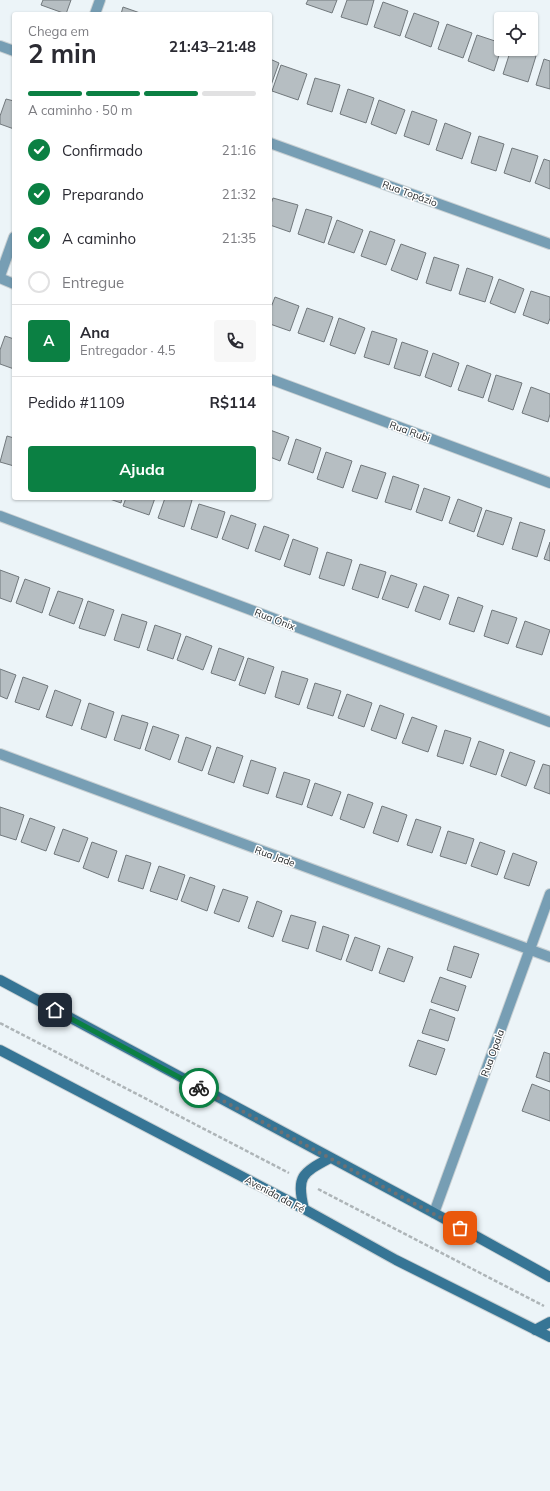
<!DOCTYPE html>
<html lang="pt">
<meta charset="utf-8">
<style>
body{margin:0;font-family:Mulish,sans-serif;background:#f7f7f7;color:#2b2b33;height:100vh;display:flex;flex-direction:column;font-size:15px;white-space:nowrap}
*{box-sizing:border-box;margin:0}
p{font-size:13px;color:#7c7c81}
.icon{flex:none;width:22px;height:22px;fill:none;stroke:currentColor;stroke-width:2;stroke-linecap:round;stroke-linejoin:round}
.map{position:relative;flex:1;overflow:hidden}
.details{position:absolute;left:12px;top:12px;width:260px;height:488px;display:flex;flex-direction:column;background:#fff;border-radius:4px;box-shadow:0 1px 3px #0004}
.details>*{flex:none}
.tools{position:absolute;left:494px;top:12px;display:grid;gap:8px}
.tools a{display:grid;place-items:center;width:44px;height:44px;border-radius:4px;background:#fff;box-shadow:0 1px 3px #0004;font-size:20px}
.pin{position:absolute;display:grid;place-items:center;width:34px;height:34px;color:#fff;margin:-17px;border-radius:8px;box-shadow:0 2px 6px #0006}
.courier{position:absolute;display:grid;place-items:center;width:40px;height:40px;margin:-20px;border:3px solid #0b8043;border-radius:50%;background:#fff;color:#222;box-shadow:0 1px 5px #0007}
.head em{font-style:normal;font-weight:700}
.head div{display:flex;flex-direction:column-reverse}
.head{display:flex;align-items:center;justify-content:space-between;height:68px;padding:0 16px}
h1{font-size:26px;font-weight:700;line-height:30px}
.bar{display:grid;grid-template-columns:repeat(4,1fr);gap:6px 4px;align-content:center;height:48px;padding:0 16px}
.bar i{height:5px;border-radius:3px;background:#e1e1e2}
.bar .selected{background:#0b8043}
.bar p{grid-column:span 4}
.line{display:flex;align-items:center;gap:10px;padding:0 16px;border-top:1px solid #e1e1e2}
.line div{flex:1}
.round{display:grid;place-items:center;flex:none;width:42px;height:42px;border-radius:4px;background:#f7f7f7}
ol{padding:0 16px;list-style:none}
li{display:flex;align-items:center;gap:12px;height:44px}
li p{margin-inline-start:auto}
li .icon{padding:4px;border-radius:50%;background:#0b8043;color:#fff;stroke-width:4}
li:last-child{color:#7c7c81}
li i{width:22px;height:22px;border:2px solid #e1e1e2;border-radius:50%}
.action{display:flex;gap:8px;margin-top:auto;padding:8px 16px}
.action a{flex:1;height:46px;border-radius:4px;background:#0b8043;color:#fff;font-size:16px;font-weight:700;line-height:46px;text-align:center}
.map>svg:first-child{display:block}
.building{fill:#b6bec2;stroke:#71787c}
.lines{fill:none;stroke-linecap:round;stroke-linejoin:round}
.minor-casing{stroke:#c9d0d3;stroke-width:12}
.secondary-casing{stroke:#c9d0d3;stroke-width:12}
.path{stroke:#aeb5b8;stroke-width:2.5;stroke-dasharray:4 2;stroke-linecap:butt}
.minor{stroke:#779eb4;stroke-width:10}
.secondary{stroke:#367595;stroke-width:10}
.done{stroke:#6d7174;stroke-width:4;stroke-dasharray:0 7.2}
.route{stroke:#0b8043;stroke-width:5}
.labels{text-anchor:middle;stroke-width:3;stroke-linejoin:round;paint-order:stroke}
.street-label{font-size:10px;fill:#282b2d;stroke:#fff}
</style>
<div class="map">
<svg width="550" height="1491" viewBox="0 0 550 1491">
<rect width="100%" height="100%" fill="#ecf4f8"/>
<path class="building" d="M43 0H71L66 14 41 5Z
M308 0H337L332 13 306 4Z
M347 0H374L367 25 341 17Z
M383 2 408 11 400 36 374 27Z
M123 7 143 14H121Z
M414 13 439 22 431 47 405 37Z
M447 24 472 33 463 58 438 49Z
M477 35 501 43V49L494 71 468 61Z
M511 49H515L536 56 528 82 503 74Z
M270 59 279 63 270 88Z
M544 59 550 61V89L536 85Z
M281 65 307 74 298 100 272 91Z
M315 78 340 85 332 112 307 104Z
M348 89 374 98 366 123 340 114Z
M6 99 14 101V129L0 124V116Z
M379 100 405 110 396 134 371 124Z
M412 111 437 120 429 145 404 136Z
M445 123 471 133 462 159 436 150Z
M479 136 504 144 496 171 471 163Z
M512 148 538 156 530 182 504 173Z
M544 159 550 161V189L535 183Z
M273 198 298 205 290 232 270 225V207Z
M306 209 332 217 324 243 298 234Z
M337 220 363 230 354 253 328 244Z
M370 231 395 240 386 265 361 256Z
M401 244 426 253 417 280 391 270Z
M434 257 459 265 451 291 426 283Z
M467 268 493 277 485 302 459 294Z
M499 279 524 289 515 313 490 303Z
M531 291 550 297V318L548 324 523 315Z
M275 297 299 306 290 331 270 324V310Z
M307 308 333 317 324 342 298 333Z
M339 318 365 328 355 354 330 345Z
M372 331 397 339 389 365 364 357Z
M5 336 14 339V369L0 364V350Z
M402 342 428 351 420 376 394 368Z
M433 353 459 363 451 387 425 377Z
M467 365 491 374 483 398 458 390Z
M496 375 522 383 513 410 488 401Z
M531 387 550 394V414L548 422 522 413Z
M270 430 289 437 280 461 270 457Z
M7 436 14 438V466L0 462Z
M296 439 321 448 313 473 288 464Z
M326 452 352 461 343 488 317 479Z
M361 465 386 473 377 499 352 491Z
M393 476 419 485 411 510 385 502Z
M424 488 450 497 442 521 416 512Z
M107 498H122L121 503Z
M126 498H155L149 515 123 506Z
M165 498H184L192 500 184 527 158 518Z
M458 499 482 508 474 532 449 523Z
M199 504 225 512 217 538 191 529Z
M486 510 512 518 503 545 477 536Z
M231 515 256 524 248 549 222 539Z
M520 522 545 530 537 557 512 549Z
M264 526 289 535 280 560 255 551Z
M293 539 318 548 310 575 284 566Z
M550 542V561L544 559Z
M327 552 352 560 344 586 319 578Z
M360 564 386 572 378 598 352 589Z
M0 570 19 577 11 602 0 598Z
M391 575 417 584 408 608 382 599Z
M25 579 50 588 42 613 16 603Z
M424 586 449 595 440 620 415 611Z
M58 591 83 599 74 624 49 615Z
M458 597 483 606 474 632 449 624Z
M88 601 114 610 105 636 79 628Z
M492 610 517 618 508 644 484 636Z
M122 614 147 622 139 648 114 640Z
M525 621 550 630 542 655 516 647Z
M155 625 181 634 173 659 147 650Z
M186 636 212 646 203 670 177 660Z
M219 648 244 657 235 681 211 673Z
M248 658 274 667 265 694 239 685Z
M0 669 16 675 7 699 0 696Z
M282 671 308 679 299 705 275 697Z
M23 677 48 686 39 710 15 702Z
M315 683 341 691 333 716 307 708Z
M55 690 81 700 72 726 46 717Z
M347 694 372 703 364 727 338 718Z
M89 703 114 712 106 738 81 729Z
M380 705 404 714 396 739 371 730Z
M122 715 148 723 140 749 114 740Z
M412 717 437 726 428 752 402 743Z
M153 726 179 735 170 760 145 750Z
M445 730 471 738 463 764 437 756Z
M186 737 211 746 202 771 178 762Z
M479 741 504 750 496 775 470 766Z
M217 747 243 756 234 783 208 774Z
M510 752 535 761 526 786 501 776Z
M251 760 276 768 268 794 243 786Z
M543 764 550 766V794L534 788Z
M284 772 310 780 302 805 276 797Z
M315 783 341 792 332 816 307 807Z
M348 794 373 803 364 828 340 819Z
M382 806 407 815 398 842 373 833Z
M0 807 24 815 16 840 0 835Z
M30 818 55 827 46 851 21 842Z
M416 819 441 827 432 853 407 845Z
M63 829 88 838 79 862 54 854Z
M448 831 474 839 466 864 440 856Z
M92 842 117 851 108 878 83 868Z
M480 842 505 851 497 875 471 866Z
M513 853 537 862 529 886 504 878Z
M126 855 151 863 143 889 118 881Z
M159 866 185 875 177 900 150 891Z
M190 877 215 886 207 911 181 901Z
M223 889 248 897 239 922 214 913Z
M257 901 282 911 273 937 248 928Z
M291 915 316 922 308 949 282 941Z
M323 926 349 935 341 960 316 951Z
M355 937 380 946 372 971 346 961Z
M454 946 479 954 471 978 447 970Z
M388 948 413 957 404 982 379 973Z
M440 977 466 986 458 1011 431 1002Z
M430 1009 455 1018 448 1041 422 1033Z
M418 1040 445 1049 436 1075 409 1066Z
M544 1052 550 1054V1082L536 1077Z
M532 1084 550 1091V1121L522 1111Z"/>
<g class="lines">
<g class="minor-casing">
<path id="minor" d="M95 14 100 0
M0 46 14 51
M270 143 550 244
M0 276 14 237
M0 278 14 284
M270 379 550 483
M0 516 550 722
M0 754 550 957
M434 1213 550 894"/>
</g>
<g class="secondary-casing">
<path id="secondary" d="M0 980 434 1213 550 1277
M0 1050 304 1209 396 1260 550 1337
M304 1209C296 1176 302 1173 330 1158
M535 1330 550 1322"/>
</g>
<path class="path" d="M0 1023 289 1173
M318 1189 544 1306"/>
<use href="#minor" class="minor"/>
<use href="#secondary" class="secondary"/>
</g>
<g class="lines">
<path class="done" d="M199 1088 460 1228"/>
<path class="route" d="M55 1010 199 1088"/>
</g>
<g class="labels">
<g class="street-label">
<text transform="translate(410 193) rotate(20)" y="4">Rua Topázio</text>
<text transform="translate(410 431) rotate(20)" y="4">Rua Rubi</text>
<text transform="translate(275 619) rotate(21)" y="4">Rua Ónix</text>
<text transform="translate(275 856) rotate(20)" y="4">Rua Jade</text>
<text transform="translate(492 1053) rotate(-70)" y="4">Rua Opala</text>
<text transform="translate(275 1194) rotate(28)" y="4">Avenida da Fé</text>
</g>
</g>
</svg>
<div class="tools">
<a><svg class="icon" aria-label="locate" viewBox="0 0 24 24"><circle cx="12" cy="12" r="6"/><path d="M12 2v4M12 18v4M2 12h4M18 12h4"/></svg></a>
</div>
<div class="pin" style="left:460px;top:1228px;background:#ea580c"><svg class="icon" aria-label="bag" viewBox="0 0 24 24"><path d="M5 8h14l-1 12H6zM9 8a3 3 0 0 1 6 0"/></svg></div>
<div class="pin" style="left:55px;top:1010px;background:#1f2937"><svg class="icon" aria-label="home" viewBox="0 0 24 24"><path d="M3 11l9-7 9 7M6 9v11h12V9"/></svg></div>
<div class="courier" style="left:199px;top:1088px"><svg class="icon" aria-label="bike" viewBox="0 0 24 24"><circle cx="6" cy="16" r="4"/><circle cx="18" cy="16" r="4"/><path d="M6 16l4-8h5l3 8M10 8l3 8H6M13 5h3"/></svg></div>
<section class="details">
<div class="head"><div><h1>2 min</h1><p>Chega em</p></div><em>21:43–21:48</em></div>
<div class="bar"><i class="selected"></i><i class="selected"></i><i class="selected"></i><i></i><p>A caminho · 50 m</p></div>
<ol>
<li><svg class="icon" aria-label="check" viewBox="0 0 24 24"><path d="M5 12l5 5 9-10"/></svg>Confirmado<p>21:16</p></li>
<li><svg class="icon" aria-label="check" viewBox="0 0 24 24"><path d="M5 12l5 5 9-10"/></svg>Preparando<p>21:32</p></li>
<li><svg class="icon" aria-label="check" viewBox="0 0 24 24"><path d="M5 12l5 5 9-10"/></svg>A caminho<p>21:35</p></li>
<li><i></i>Entregue</li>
</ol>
<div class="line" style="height:72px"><b class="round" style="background:#0b8043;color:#fff">A</b><div><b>Ana</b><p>Entregador · 4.5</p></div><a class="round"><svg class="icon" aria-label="phone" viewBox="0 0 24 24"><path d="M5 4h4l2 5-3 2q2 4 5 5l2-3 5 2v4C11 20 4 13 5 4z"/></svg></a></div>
<div class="line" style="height:52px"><div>Pedido #1109</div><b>R$114</b></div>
<div class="action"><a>Ajuda</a></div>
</section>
</div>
